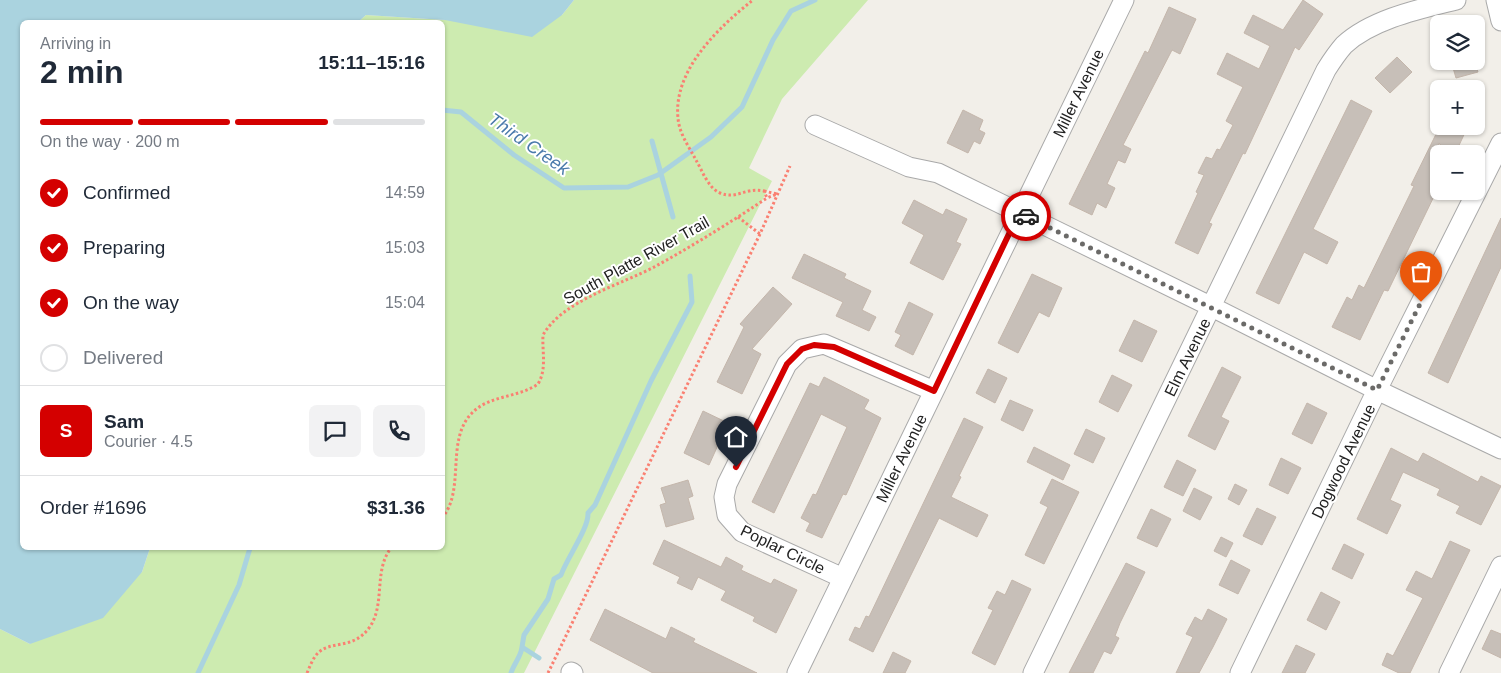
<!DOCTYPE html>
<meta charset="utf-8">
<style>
body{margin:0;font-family:Helvetica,sans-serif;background:#f2f2f3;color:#1f2937;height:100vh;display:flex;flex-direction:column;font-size:19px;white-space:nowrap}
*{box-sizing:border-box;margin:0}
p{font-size:16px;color:#747a83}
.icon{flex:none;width:28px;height:28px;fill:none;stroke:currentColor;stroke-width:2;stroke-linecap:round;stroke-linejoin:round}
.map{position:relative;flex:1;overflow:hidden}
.side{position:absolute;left:20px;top:20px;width:425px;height:530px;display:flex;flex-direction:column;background:#fff;border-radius:8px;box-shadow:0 1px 4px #0004}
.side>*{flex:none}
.controls{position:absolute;left:1430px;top:15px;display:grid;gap:10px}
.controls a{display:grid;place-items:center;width:55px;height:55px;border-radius:8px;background:#fff;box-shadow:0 1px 4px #0004;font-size:25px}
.pin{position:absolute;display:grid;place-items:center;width:42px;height:42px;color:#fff;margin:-51px -21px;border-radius:50% 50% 50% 0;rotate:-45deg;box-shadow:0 0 5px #0007}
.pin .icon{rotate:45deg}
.courier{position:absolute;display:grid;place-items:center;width:50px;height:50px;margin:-25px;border:4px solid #d40000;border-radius:50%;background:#fff;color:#222;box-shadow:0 1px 6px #0007}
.head em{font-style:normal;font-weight:800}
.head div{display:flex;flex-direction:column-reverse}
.head{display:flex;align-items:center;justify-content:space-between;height:85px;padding:0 20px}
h1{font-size:32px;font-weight:800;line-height:38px}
.bar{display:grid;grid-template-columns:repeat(4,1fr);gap:8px 5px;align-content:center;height:60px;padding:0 20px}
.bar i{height:6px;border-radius:4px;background:#e0e1e3}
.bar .selected{background:#d40000}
.bar p{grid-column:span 4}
.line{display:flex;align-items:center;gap:12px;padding:0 20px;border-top:1px solid #e0e1e3}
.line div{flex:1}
.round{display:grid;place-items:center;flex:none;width:52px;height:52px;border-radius:8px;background:#f2f2f3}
ol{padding:0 20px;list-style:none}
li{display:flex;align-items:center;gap:15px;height:55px}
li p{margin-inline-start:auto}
li .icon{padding:5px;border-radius:50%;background:#d40000;color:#fff;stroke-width:4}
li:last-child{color:#747a83}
li i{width:28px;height:28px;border:2px solid #e0e1e3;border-radius:50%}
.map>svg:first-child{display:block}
.grass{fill:#cdebb0}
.water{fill:#aad3df}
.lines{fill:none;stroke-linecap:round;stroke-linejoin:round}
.stream{stroke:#aad3df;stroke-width:5}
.building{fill:#c7bfb8;stroke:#c4b6ab}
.minor-casing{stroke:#a9a9a9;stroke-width:21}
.path{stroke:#fa8072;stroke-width:3;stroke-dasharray:2.5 2.5;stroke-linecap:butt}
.minor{stroke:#fff;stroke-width:19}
.done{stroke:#6b6a68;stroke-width:5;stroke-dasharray:0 9}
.route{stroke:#d40000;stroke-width:6}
.labels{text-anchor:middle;stroke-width:4;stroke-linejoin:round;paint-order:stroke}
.street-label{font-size:16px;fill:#222;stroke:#fff}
.water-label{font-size:18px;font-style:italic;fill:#4a7aab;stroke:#fff}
</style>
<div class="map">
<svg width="1501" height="673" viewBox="0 0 1501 673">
<rect width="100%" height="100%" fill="#f2efe9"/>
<path class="grass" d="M574 0H868L782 99 749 168 772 181 524 673H0V629L30 644 142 572 150 548H442V22H358L366 15 445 20 562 15Z"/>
<path class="water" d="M0 0H574L562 15 532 37 445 20 366 15 358 22H22V548H150L142 572 103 618 30 644 0 629Z"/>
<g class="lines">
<path class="stream" d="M442 110 461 112 514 155 564 188 628 187 658 175 711 137 742 107 773 40 791 11 815 0
M652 141 673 217
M539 658 522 647 524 635 548 599 554 579 561 575C567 558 589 528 588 513L595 505 651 381 692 302 690 276
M198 673 239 585 250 548
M511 673C514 663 521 657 522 647"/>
</g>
<path class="building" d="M1303 0 1323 14 1299 50 1295 47 1245 154 1243 153 1209 223 1212 224 1198 254 1175 243 1198 193 1196 192 1204 175 1198 173 1206 157 1212 159 1217 149 1220 150 1233 125 1226 121 1243 87 1217 74 1227 53 1259 69 1270 46 1244 33 1253 15 1283 30Z
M1169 7 1196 19 1180 54 1172 50 1123 145 1131 149 1125 163 1118 160 1107 184 1115 188 1106 208 1097 203 1092 215 1069 204 1145 51 1148 53Z
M1397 57 1412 72 1390 93 1375 78Z
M1451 61H1474L1478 72 1456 78Z
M1351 100 1372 111 1313 229 1338 242 1327 264 1304 252 1279 304 1256 293Z
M963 110 983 120 979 130 985 133 980 144 974 141 968 153 947 143Z
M1440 126H1468L1455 154H1449L1439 143V186L1388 291 1384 290 1360 340 1332 327 1347 297 1352 300 1359 285 1364 288 1414 186 1411 185Z
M914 200 943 215 946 209 967 219 956 242 961 244 943 280 910 263 924 235 902 223Z
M1501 218V267L1448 383 1428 373Z
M804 254 846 274 844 278 871 291 862 310 876 317 869 331 836 316 843 302 792 278Z
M1032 274 1062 288 1049 317 1039 312 1018 353 998 343Z
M773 287 792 304 752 349 761 354 742 394 717 382 744 327 740 324Z
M909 302 933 314 913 355 895 346 901 335 895 332Z
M1134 320 1157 331 1142 362 1119 351Z
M1222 367 1241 377 1221 417 1229 421 1215 450 1188 436Z
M988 369 1007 378 995 403 976 393Z
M1112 375 1132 385 1118 412 1099 402Z
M824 377 869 400 864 409 881 418 846 495 843 494 822 538 806 531 810 523 801 518 813 494 816 495 847 427 821 414 774 513 752 502 810 383 819 387Z
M1010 400 1033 410 1023 431 1001 420Z
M1307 403 1327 413 1312 444 1292 434Z
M703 411 728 423 709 465 684 453Z
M964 418 983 427 959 476 961 477 951 497 988 515 977 537 939 518 873 652 849 640 855 627 860 629 866 616 869 617Z
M1086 429 1105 438 1093 463 1074 454Z
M1034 447 1070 465 1063 480 1027 462Z
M1391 448 1418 462 1423 453 1478 482 1481 476 1501 486 1481 525 1456 513 1460 506 1437 495 1440 489 1403 472 1390 500 1401 505 1387 534 1357 519Z
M1281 458 1301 468 1288 494 1269 485Z
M1177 460 1196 470 1183 496 1164 487Z
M1052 479 1079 492 1044 564 1025 555 1048 507 1040 503Z
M688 480 693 496 688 498 694 519 666 527 660 505 666 503 661 488Z
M1235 484 1247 490 1239 505 1228 499Z
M1194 488 1212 497 1200 520 1183 511Z
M1257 508 1276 517 1262 545 1243 536Z
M1151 509 1171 519 1157 547 1137 538Z
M1221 537 1233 543 1226 557 1214 551Z
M664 540 721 567 726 557 743 566 741 570 771 584 774 579 797 590 776 633 753 621 755 617 721 600 726 591 698 577 692 590 677 583 680 577 653 564Z
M1450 541 1470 550 1410 673H1399L1382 665 1387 653 1393 656 1423 598 1406 590 1416 571 1432 579Z
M1344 544 1364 554 1352 579 1332 569Z
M1231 560 1250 570 1238 594 1219 585Z
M1126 563 1145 572 1120 623 1115 636 1119 638 1111 654 1104 651 1093 673H1069Z
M1012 580 1031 589 995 665 972 653 993 610 988 608 997 591 1005 595Z
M1321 592 1340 602 1326 630 1307 620Z
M605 609 666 639 671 627 695 639 693 642 757 673H653L590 640Z
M1208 609 1227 619 1213 647 1199 673H1176L1193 637 1186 634 1195 617 1202 621Z
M1491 630 1501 634V658L1482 649Z
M1296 645 1315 654 1305 673H1282Z
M893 652 911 661 905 673H883Z"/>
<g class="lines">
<g class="minor-casing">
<path id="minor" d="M1496 0 1501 21
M815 125 909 167 938 173 1212 307 1377 390 1501 449
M843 578 742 532 727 515 724 497 727 484 787 364 802 349 824 344 934 391
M571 672 573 673
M797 673 1124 0
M1033 673 1326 70C1331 62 1337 53 1344 45 1372 19 1420 9 1456 0
M1240 673 1377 390 1501 143
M1449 673 1501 566"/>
</g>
<path class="path" d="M764 191 777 194 767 198
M738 217 760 234
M442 518C466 490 445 440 472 413 489 395 518 398 538 384 547 369 542 352 543 335 563 300 621 285 656 266 694 245 731 222 767 198L764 191C745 187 737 200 720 193 708 188 702 170 696 160 689 147 679 133 678 118 673 70 719 27 753 0
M307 673C310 666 313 658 318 653 331 640 353 650 369 628 386 605 373 571 391 548
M548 673 760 234 790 166"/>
<use href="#minor" class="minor"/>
</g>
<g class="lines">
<path class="done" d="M1026 216 1377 390 1421 302"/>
<path class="route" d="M736 467 787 364 802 349 814 345 834 347 934 391 1019 213 1026 216"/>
</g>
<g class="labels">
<g class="street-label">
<text transform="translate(1078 93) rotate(-64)" y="6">Miller Avenue</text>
<text transform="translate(636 260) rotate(-29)" y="6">South Platte River Trail</text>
<text transform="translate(1187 357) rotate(-64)" y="6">Elm Avenue</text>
<text transform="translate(901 458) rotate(-64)" y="6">Miller Avenue</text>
<text transform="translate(1343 461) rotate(-64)" y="6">Dogwood Avenue</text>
<text transform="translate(783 549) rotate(26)" y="6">Poplar Circle</text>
</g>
<g class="water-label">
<text transform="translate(529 144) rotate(35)" y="6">Third Creek</text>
</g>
</g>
</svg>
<div class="controls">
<a><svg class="icon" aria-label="layers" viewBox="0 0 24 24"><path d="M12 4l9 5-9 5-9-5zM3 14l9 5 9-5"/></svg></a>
<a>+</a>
<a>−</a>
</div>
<div class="pin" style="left:1421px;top:302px;background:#ea580c"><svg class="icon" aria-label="bag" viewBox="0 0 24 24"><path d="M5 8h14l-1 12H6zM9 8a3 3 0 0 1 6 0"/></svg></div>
<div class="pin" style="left:736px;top:467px;background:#1f2937"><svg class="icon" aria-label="home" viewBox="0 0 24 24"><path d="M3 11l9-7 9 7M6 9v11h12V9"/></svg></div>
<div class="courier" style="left:1026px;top:216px"><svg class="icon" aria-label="car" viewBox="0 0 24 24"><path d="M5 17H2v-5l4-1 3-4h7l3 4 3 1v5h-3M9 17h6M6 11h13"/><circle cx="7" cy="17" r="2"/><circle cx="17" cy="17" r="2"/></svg></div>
<section class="side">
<div class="head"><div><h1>2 min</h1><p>Arriving in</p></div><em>15:11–15:16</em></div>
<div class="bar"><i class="selected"></i><i class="selected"></i><i class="selected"></i><i></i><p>On the way · 200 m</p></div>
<ol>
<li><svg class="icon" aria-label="check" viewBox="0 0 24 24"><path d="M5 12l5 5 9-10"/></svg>Confirmed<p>14:59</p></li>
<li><svg class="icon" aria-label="check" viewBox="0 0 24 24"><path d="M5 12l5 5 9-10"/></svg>Preparing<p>15:03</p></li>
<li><svg class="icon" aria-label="check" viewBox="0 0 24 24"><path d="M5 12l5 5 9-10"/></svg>On the way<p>15:04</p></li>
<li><i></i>Delivered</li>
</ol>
<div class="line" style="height:90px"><b class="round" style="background:#d40000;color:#fff">S</b><div><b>Sam</b><p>Courier · 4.5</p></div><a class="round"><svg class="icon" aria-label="chat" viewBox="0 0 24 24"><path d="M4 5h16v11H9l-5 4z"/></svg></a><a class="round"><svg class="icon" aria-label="phone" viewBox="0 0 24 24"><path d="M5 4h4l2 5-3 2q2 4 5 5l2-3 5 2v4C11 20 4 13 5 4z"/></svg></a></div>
<div class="line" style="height:65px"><div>Order #1696</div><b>$31.36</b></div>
</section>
</div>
